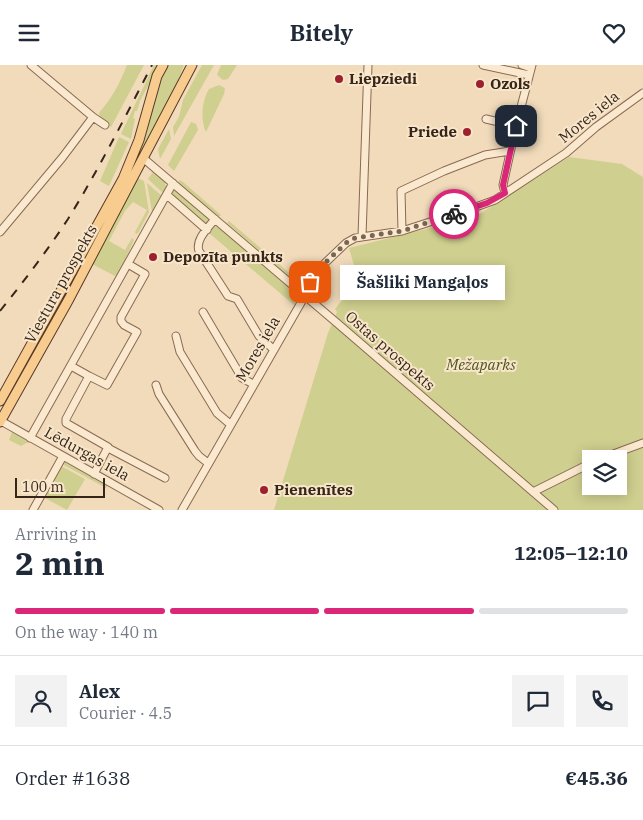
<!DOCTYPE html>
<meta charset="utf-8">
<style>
body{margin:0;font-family:"IBM Plex Serif",serif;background:#f2f2f3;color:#1f2937;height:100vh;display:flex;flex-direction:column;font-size:19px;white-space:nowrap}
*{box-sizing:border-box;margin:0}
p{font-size:16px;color:#747a83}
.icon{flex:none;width:28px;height:28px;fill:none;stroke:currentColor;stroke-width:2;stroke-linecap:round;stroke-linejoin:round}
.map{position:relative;height:445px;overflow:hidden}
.details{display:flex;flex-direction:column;background:#fff;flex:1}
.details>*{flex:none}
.tools{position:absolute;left:582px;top:385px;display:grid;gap:10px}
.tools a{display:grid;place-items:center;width:45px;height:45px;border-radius:0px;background:#fff;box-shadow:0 2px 12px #0003;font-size:25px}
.scale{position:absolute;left:15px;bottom:12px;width:90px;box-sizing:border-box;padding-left:5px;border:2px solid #37251a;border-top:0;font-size:14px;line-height:18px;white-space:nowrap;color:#37251a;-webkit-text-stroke:4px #f8e6cb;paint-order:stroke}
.pin{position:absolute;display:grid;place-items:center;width:42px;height:42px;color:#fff;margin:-21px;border-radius:10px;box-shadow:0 2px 8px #0006}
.courier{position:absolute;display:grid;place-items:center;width:50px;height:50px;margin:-25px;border:4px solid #db2777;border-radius:50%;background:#fff;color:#222;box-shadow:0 1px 6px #0007}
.bubble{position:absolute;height:35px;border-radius:0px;background:#fff;box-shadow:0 2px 12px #0003;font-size:16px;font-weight:700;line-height:35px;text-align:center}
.head em{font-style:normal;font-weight:700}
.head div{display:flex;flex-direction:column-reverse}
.head{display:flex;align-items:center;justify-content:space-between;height:85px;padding:0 15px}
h1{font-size:32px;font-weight:700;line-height:38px}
.bar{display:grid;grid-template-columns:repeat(4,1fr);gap:8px 5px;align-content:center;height:60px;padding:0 15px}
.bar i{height:6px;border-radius:4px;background:#e0e1e3}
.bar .active{background:#db2777}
.bar p{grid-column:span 4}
.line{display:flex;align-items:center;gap:12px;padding:0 15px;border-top:1px solid #e0e1e3}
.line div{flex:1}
.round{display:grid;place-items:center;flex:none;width:52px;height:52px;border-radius:0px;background:#f2f2f3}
header{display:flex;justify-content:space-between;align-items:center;height:65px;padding:0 15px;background:#fff;font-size:22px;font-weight:700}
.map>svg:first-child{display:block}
.green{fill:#cfcf8f;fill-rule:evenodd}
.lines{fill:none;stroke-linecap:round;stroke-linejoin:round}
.minor-casing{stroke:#896a54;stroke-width:9}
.major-casing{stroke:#563929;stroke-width:11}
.minor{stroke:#fbe9cf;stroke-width:7}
.major{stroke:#f8cc8f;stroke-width:9}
.rail{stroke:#37251a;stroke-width:2;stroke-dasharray:9 9;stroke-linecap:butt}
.done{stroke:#786552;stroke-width:5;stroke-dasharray:0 9}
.route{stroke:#db2777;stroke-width:6}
.poi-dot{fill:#9c202e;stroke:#f8e6cb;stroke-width:2}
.labels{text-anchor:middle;stroke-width:4;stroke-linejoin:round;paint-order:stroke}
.poi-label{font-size:15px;font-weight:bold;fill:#37251a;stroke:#f8e6cb;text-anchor:start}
.street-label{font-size:15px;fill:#37251a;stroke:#f8e6cb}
.park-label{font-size:15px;font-style:italic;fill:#4d551f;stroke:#f8e6cb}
</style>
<header><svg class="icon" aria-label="menu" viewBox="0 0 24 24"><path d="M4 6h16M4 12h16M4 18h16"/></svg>Bitely<svg class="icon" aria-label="heart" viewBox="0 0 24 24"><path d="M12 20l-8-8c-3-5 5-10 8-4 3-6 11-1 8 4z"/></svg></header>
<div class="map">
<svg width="643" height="445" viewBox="0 0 643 445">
<rect width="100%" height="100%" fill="#f1dbbb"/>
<path class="green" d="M127 0H144L111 62 101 54 99 48C112 33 120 18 127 0Z
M154 0H159L140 36 137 46H135L133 53 135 54 131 74 121 69Z
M167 0H184L174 25 132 105 146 71 155 33Z
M202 0H214L174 71 173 62 179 52 183 35Z
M221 0H237L228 14 223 15 217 10Z
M219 20 225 23 224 29 206 67C200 54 202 36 209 24Z
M608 31 613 38 602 46 600 42 602 35Z
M191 57 196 59 198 65 174 106 168 100Z
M169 64 171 74 160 94 158 84Z
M119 72 129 77 109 121 100 116Z
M569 92 622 99 643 112V445H274L328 268 337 247 335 244 358 214 349 183 475 152ZM591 394H619V421H591Z
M153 107 165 117 166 123 163 128 148 114Z
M138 113 144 116 149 147 138 168 136 169 135 167 147 145 133 137 125 146 109 176 125 185 132 173 134 175 118 210 115 211 92 199Z
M179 115 183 117 221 150 218 152 178 118Z
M147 118 162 131 153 147H152Z
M173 126H177L211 156 206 160 171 130Z
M229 156 302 219 300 221 227 158Z
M215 161 219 163 298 230V232L294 240 209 168Z
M12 367 30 376 21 381 9 375Z
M62 396H65L108 420 106 423 62 399Z
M61 401 85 414 67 445 43 432Z"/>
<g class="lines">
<g class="minor-casing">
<path id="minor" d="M31 0 93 52 105 60
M483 0 529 10
M522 0 531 3
M486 54 516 61
M143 93 337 258 554 445
M505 128 503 120 516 61 532 0
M167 130 207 165
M215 154C208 163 195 175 199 186L228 231 237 234 259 271 273 284
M402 166 401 126 444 106 485 90 510 86
M0 167 62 93 93 52
M362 171 368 0
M203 247 242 313 253 319
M176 271 180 287 217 348 230 359
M71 301 89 311
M156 320 159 329 195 386 199 391 208 398
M1 356 159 445
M30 373 173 118
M108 383 165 413
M600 394 643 378
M94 409 108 382 66 358V354L89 311 107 320 137 267 124 260 121 256V252L145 209 128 199
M533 427 591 398
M33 445 63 391
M182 445 302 236 310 217 325 198 346 178 355 173 402 166 473 143 495 135 566 88 596 62 643 28"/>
</g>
<g class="major-casing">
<path id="major" d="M0 336 123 114 139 75 157 11 163 0
M0 357 69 234 192 0"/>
</g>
<use href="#minor" class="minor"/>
<use href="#major" class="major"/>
<path class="rail" d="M0 246C24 216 47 186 68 154 99 104 125 52 152 0"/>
</g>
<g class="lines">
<path class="done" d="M310 217 325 198 346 178 355 173 402 166 454 149"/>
<path class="route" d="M454 149 487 138 505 128 503 120 516 61"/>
</g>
<g class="poi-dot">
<circle cx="339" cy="14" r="5"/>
<circle cx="480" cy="19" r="5"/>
<circle cx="467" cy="67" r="5"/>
<circle cx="153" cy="192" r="5"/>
<circle cx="264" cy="425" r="5"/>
</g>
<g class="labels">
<g class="poi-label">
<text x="349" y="19">Liepziedi</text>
<text x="490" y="24">Ozols</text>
<text x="457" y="72" text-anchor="end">Priede</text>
<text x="163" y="197">Depozīta punkts</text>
<text x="274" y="430">Pienenītes</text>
</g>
<g class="street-label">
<text transform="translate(589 52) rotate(-39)" y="5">Mores iela</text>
<text transform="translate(61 219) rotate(-61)" y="5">Viestura prospekts</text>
<text transform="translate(258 284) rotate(-60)" y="5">Mores iela</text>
<text transform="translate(390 286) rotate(41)" y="5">Ostas prospekts</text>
<text transform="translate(87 389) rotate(29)" y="5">Lēdurgas iela</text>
</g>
<g class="park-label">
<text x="481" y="305">Mežaparks</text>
</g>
</g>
</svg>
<div class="tools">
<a><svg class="icon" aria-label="layers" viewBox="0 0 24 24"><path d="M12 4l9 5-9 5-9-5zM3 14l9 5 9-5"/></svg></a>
</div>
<div class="scale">100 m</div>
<div class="pin" style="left:310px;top:217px;background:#ea580c"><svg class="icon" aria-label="bag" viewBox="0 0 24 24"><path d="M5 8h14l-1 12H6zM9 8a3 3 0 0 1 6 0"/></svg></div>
<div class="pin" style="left:516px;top:61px;background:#1f2937"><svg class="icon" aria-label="home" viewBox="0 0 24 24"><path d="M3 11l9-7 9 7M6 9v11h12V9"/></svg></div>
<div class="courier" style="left:454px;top:149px"><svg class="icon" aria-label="bike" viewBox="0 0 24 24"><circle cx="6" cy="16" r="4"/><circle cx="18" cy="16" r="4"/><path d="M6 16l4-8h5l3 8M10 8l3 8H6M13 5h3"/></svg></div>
<div class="bubble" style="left:340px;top:200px;width:165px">Šašliki Mangaļos</div>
</div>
<section class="details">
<div class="head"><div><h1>2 min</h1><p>Arriving in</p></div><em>12:05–12:10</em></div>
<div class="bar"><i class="active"></i><i class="active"></i><i class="active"></i><i></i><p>On the way · 140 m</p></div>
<div class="line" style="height:90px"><a class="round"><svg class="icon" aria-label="person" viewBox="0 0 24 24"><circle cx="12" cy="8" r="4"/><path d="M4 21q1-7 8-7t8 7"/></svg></a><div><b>Alex</b><p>Courier · 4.5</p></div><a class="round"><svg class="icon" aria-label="chat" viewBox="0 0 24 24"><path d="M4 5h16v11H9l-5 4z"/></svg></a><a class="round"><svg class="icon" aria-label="phone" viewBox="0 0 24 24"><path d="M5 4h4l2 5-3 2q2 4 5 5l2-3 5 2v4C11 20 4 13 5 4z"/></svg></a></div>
<div class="line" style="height:65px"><div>Order #1638</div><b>€45.36</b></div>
</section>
